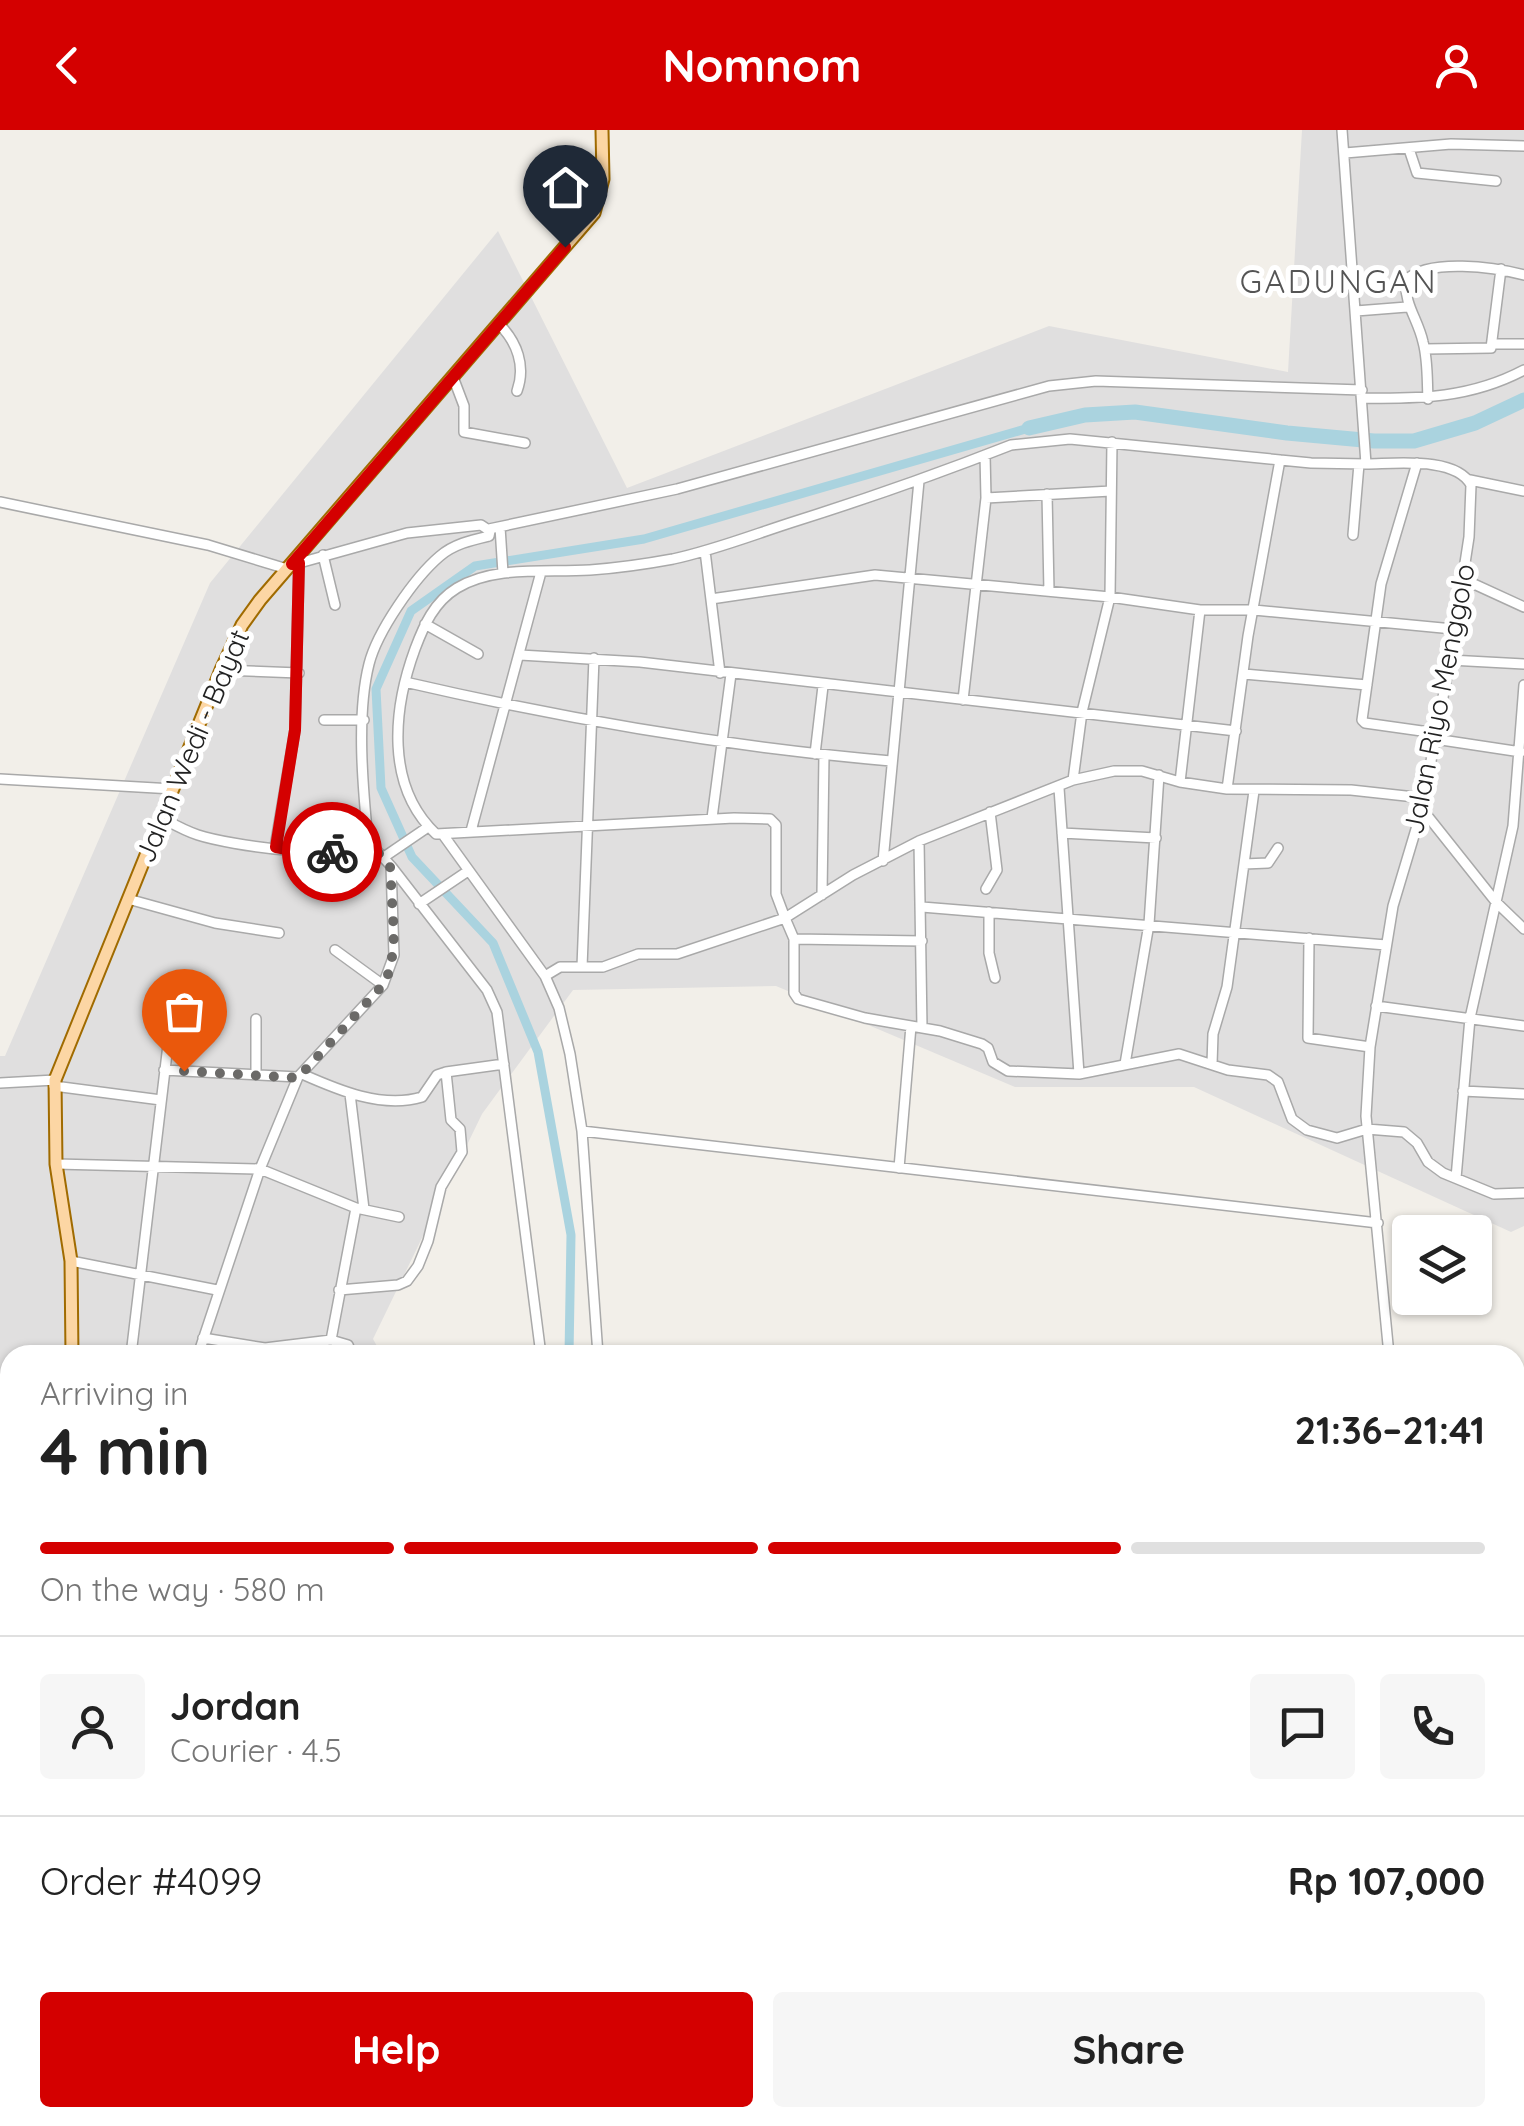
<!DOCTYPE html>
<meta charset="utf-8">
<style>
body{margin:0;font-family:Quicksand,sans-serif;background:#f6f6f6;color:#222;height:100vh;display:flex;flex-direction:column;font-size:38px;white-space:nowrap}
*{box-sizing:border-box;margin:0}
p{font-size:32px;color:#767676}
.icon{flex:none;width:55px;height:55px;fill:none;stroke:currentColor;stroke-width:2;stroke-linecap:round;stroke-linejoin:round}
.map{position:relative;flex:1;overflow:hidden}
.panel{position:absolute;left:0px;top:1215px;width:1525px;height:782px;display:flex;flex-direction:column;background:#fff;border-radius:30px 30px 0 0;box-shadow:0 2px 8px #0004}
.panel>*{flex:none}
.tools{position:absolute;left:1392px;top:1085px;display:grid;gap:20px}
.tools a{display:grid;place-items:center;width:100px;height:100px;border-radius:10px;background:#fff;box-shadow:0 2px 8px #0004;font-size:50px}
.pin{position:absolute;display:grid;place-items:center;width:85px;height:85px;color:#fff;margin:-102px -42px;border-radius:50% 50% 50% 0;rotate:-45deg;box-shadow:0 0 10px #0007}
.pin .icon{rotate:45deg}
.courier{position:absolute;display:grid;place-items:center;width:100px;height:100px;margin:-50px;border:8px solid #d40000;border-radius:50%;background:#fff;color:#222;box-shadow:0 2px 12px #0007}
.overview em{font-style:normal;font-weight:700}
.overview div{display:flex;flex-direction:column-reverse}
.overview{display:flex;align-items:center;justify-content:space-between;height:170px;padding:0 40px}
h1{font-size:65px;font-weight:700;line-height:75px}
.bar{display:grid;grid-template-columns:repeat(4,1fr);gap:15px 10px;align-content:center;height:120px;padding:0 40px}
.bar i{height:12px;border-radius:8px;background:#e0e0e0}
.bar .on{background:#d40000}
.bar p{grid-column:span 4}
.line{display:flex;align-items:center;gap:25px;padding:0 40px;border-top:2px solid #e0e0e0}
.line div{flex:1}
.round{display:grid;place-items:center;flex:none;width:105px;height:105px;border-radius:10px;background:#f6f6f6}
.action{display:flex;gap:20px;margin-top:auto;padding:20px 40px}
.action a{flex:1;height:115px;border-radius:10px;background:#d40000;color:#fff;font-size:40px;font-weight:700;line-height:115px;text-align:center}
.action a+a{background:#f6f6f6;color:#222}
header{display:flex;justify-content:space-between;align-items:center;height:130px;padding:0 40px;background:#d40000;color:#fff;font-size:45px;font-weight:700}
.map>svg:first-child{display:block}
.residential{fill:#e0dfdf}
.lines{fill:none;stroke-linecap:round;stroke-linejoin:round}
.canal{stroke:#aad3df;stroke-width:9}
.river{stroke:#aad3df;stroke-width:15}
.minor-casing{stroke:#a9a9a9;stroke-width:12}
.major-casing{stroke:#a06b00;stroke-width:15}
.minor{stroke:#fff;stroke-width:9}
.major{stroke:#fcd6a4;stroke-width:11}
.done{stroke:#6b6a68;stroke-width:10;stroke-dasharray:0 18}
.route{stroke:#d40000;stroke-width:12}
.labels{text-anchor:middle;stroke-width:10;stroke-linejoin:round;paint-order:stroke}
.street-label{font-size:28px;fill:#222;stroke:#fff}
.quarter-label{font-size:32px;letter-spacing:2.5px;fill:#555;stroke:#fff}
</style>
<header><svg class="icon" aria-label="back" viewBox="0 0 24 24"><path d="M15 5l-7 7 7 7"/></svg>Nomnom<svg class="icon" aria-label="person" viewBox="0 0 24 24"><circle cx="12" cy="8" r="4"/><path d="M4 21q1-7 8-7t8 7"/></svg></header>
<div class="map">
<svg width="1524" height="1996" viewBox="0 0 1524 1996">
<rect width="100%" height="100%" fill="#f2efe9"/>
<path class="residential" d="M1302 0H1524V1096L1511 1102 1194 957H1015L776 856 573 860 482 984 373 1209 382 1225H10V1768L0 1756V926H5L210 453 498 101 627 358 1049 196 1288 242Z
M69 1988H246L248 1996H69Z"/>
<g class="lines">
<path class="canal" d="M569 1225 571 1105 538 922 493 813 412 727 381 658 376 559 411 481 475 436 644 409 1029 298
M682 1988 685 1996"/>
<path class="river" d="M1029 298 1085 285 1135 282 1287 303 1374 311H1414L1475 293 1524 270"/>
<g class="minor-casing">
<path id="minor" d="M1342 0 1366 334C1394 334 1456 326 1471 355L1469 407 1450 530 1422 679 1393 776 1370 917 1366 986 1389 1225
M1409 19 1417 43 1496 51
M1345 23 1451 14 1524 16
M1356 181 1407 177
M499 194C517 212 526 236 517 261
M1492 214H1524
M1425 219 1491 218 1501 139
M453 247 464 276V302L525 313
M1362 268C1420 269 1471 268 1524 240
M1428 269C1427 250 1428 230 1423 212 1418 189 1404 175 1406 150 1429 128 1494 137 1524 145
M1417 333 1381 454 1362 590 1365 593 1436 603
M1470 350 1524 361
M1047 364 1049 461
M986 368 1111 361
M0 372 208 415 287 439
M500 397 503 443
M489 399 677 359 1049 256 1096 251 1362 260
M1353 405 1359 334
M705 421 720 543
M323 425 335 475
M292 435 407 403 481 395 490 401 489 406C472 410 454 414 440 426 414 448 377 502 369 534 356 585 363 659 368 711
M1463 449 1524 477
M711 469 875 445 1110 467 1200 480H1254L1453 499
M425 494 478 524
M520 525 640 532 1236 601
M1450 530 1524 534
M221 540 299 543
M1244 544 1367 555
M405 552C565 589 727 617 891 631
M963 570 986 368 985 325
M324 590H364
M1435 609 1521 622
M815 624 823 556
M0 649 173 659
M1073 650 1082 582 1110 467 1112 312
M1180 652 1200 480
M1059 658 1079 944
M1227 659 1248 506 1280 330
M1424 668 1351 660 1227 659 1180 652 1142 641H1114L1073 650 919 711 853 745 785 788 794 809V863L798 869 865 888 940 901 982 914 988 918 993 932 1008 941 1079 944 1179 924 1228 940 1268 945 1278 952 1292 989 1307 1000 1337 1008 1367 999 1404 1002 1417 1013 1428 1032 1443 1043 1494 1064 1524 1063
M1422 679 1496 772 1524 799
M162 688C173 694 185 701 198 705 229 715 345 733 368 711L391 736 394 825 383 855 298 947 260 1039 198 1225
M712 688 731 544
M471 701 541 442
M1062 703 1156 708
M444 706 545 846 559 878 570 924 582 1001 598 1225
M919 711 922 898
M275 717 295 600 299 433
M384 727 428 697
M883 731 919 351
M1244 734 1268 733 1278 718
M391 736 487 860 497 882 541 1225
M986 759 997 740 990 682
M822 765 824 625
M128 769 215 793 279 803
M419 774 468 741
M922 777 1386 815
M989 782V823L995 848
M1309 808 1308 908 1370 917
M794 809 922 811
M335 820 383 855
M582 837H603L638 824H677L785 788 776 764V695L770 689 734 688 436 704C385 656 393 579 415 519 424 495 434 472 457 458 495 435 547 443 590 440 618 438 646 434 673 429 715 420 755 404 796 391 869 368 940 343 1011 315L1070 309 1311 333 1366 334
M545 846 560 837H582L594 528
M1376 876 1524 896
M1125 934 1149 794 1159 645
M1212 934 1213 904 1227 857 1254 661
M164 940 298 947
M256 944V889
M302 944C338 960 382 979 422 967L437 945 446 942
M0 953 55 950
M54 956 161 970
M1463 961 1524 964
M350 964 364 1079
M582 1001 1378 1093
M56 1034 260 1039 356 1078 399 1087
M899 1038 911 896
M1456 1048 1470 888 1513 696 1524 555
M71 1131 217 1160
M339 1160 398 1155 407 1151 418 1136 428 1111 441 1057 462 1022 460 999 451 990 446 942 504 934
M203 1208 265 1218 331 1210
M131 1225 170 898
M352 1225 348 1215 331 1210 356 1078
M0 1265 10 1266
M0 1348 10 1349
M1515 1507H1524
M0 1631 10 1613
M0 1652 10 1651
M0 1696 10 1706
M0 1777 10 1754
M1515 1870H1524
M120 1988V1996
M249 1988V1996
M532 1988V1996
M565 1988 593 1989 601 1996
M654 1988 656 1996
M790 1988 792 1996
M1224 1988 1225 1996
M1338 1988 1339 1996
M1455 1988 1456 1995
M500 1996 506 1988
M1156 1996 1166 1994"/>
</g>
<g class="major-casing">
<path id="major" d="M72 1225 71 1131 56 1034 55 950 221 540 242 495 260 470 594 83 603 49 602 0
M0 1463 10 1450"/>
</g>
<use href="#minor" class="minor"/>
<use href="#major" class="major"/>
</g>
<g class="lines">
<path class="done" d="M184 941 298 948 383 855 391 838 394 805 390 736 368 711 357 718 332 722"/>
<path class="route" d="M332 722H302L276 717 295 600 299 433 292 434 565 117"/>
</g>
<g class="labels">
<g class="street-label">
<text transform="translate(1439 569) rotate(-79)" y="10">Jalan Riyo Menggolo</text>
<text transform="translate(192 616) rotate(-67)" y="10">Jalan Wedi - Bayat</text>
</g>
<g class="quarter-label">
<text x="1339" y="163">GADUNGAN</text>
</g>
</g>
</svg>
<div class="tools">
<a><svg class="icon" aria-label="layers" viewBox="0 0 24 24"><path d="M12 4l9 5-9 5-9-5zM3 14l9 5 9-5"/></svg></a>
</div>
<div class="pin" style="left:184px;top:941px;background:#ea580c"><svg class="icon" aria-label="bag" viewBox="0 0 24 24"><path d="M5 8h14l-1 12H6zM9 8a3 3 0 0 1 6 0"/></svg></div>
<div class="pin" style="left:565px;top:117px;background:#1f2937"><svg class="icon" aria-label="home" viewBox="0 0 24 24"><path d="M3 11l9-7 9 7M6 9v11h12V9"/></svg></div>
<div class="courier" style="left:332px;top:722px"><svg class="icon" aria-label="bike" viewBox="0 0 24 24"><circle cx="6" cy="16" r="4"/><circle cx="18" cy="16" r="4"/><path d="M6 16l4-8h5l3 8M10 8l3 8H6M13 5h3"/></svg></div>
<section class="panel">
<div class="overview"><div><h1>4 min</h1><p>Arriving in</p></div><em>21:36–21:41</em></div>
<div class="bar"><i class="on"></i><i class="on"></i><i class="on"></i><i></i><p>On the way · 580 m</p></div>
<div class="line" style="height:180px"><a class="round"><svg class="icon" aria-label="person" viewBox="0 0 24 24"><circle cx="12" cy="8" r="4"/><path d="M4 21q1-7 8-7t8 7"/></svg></a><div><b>Jordan</b><p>Courier · 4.5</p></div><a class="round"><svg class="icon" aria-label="chat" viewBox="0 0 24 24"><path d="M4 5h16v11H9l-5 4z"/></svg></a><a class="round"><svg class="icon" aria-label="phone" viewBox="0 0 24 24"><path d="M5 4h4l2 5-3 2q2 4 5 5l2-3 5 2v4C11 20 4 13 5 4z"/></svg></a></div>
<div class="line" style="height:130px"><div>Order #4099</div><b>Rp 107,000</b></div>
<div class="action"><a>Help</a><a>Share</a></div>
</section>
</div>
